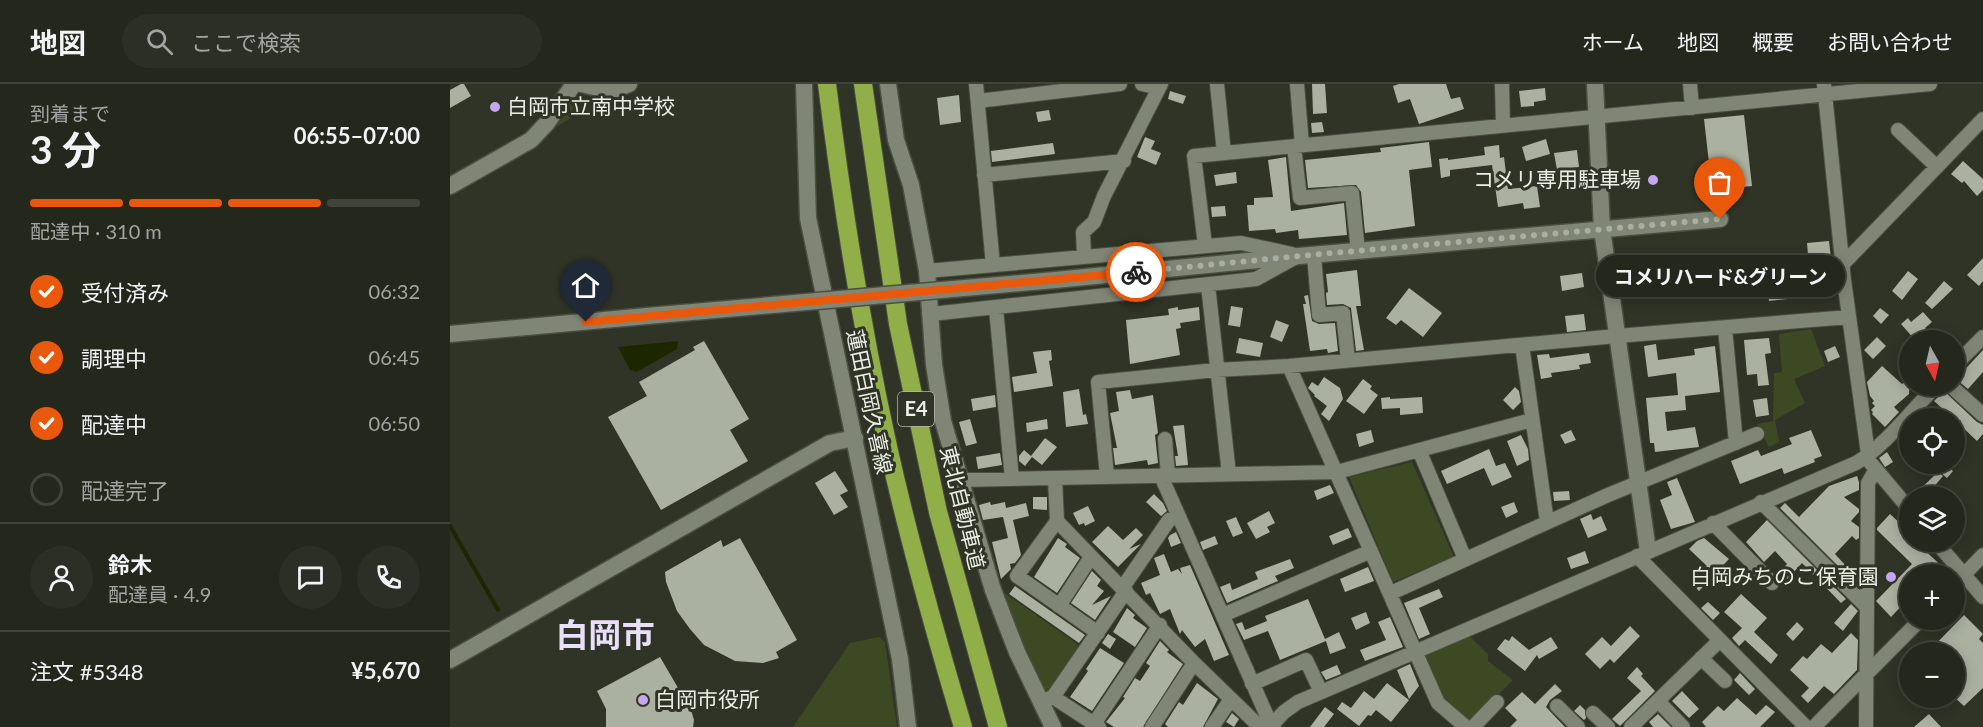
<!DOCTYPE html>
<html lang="ja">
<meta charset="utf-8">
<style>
body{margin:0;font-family:Lato,"Noto Sans JP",sans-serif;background:#2b2f25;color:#f1f3f6;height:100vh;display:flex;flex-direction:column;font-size:22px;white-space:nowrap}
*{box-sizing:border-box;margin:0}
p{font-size:20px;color:#a3a5a3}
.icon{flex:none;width:33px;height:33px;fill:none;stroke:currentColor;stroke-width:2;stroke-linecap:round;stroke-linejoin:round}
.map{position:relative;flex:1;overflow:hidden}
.side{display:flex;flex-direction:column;background:#23271c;width:450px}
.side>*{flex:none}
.needle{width:39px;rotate:172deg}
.fabs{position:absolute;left:1449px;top:246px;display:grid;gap:12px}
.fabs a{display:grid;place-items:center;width:66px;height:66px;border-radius:50%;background:#23271c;box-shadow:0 3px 15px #0003,0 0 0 2px #40443b;font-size:30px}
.pin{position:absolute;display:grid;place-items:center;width:51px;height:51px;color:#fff;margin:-62px -26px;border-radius:50% 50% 50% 0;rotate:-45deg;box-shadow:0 0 6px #0007}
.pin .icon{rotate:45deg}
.courier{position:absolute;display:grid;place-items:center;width:60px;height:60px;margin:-30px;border:4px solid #ea580c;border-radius:50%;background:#fff;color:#222;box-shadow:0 2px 8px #0007}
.bubble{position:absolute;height:42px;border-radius:21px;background:#23271c;box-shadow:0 3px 15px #0003,0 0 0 2px #40443b;font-size:20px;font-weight:700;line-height:42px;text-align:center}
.headline em{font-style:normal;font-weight:700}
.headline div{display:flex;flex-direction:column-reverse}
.headline{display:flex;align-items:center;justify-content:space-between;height:102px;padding:0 30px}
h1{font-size:39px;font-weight:700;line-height:45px}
.bar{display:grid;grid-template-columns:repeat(4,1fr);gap:9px 6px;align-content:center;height:72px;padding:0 30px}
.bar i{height:8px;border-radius:4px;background:#40443b}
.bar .active{background:#ea580c}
.bar p{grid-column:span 4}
.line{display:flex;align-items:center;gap:15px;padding:0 30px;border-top:2px solid #40443b}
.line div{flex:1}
.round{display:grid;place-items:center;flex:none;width:63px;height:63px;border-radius:32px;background:#2b2f25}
ol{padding:0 30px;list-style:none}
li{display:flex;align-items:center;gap:18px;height:66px}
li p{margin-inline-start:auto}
li .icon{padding:6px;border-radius:50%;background:#ea580c;color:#fff;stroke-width:4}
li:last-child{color:#a3a5a3}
li i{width:33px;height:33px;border:3px solid #40443b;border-radius:50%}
header{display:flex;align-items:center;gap:36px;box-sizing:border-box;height:84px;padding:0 30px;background:#23271c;border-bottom:2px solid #40443b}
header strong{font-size:28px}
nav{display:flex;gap:33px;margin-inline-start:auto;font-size:21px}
.search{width:420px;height:54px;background:#2b2f25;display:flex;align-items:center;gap:15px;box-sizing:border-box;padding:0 21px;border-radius:33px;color:#a3a5a3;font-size:22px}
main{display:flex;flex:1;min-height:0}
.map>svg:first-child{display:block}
.green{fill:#3d4923}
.water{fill:#1c2700}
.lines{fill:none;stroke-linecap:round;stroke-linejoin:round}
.stream{stroke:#1c2700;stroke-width:4}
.building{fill:#abb1a0}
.minor-casing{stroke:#4a4f42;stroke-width:16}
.tertiary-casing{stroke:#4a4f42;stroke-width:19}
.secondary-casing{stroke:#4a4f42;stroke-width:19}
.motorway-casing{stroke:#4a4f42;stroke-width:20}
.minor{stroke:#808675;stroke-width:14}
.tertiary{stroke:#808675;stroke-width:16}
.secondary{stroke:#808675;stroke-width:16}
.motorway{stroke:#91af48;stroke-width:18}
.tertiary-bridge-casing{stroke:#4a4f42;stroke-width:19;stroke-linecap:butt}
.tertiary-bridge{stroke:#808675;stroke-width:16}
.done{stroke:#a9aea2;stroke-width:6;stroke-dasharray:0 10.8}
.route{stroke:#ea580c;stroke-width:8}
.poi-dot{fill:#c6a6f0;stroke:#2f3426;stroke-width:2}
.labels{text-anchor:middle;stroke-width:6;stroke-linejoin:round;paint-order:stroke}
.shield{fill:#2f3426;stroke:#b3b7ac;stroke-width:1.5}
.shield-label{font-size:20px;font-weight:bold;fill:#ebefe5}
.poi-label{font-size:21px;fill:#ebefe5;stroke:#2f3426;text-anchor:start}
.street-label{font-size:21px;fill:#ebefe5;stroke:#2f3426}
.town-label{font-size:33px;font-weight:bold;fill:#eadffb;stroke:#2f3426}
</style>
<header>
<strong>地図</strong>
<div class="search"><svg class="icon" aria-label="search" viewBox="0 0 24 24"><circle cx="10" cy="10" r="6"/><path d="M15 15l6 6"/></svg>ここで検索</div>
<nav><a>ホーム</a><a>地図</a><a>概要</a><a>お問い合わせ</a></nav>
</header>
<main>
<section class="side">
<div class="headline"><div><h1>3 分</h1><p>到着まで</p></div><em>06:55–07:00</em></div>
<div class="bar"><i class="active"></i><i class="active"></i><i class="active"></i><i></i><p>配達中 · 310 m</p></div>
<ol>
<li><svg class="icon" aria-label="check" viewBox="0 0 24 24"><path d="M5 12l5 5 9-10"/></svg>受付済み<p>06:32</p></li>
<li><svg class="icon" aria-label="check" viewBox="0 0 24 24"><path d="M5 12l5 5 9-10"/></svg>調理中<p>06:45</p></li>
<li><svg class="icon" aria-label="check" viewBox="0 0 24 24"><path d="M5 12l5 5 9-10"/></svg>配達中<p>06:50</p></li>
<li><i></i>配達完了</li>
</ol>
<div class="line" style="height:108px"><a class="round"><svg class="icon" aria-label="person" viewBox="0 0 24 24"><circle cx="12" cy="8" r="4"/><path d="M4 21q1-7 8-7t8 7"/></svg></a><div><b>鈴木</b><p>配達員 · 4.9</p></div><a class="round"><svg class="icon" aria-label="chat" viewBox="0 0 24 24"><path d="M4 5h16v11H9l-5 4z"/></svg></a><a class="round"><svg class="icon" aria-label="phone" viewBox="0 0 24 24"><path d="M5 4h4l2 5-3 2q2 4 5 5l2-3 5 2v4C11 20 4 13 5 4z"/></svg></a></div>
<div class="line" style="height:78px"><div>注文 #5348</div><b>¥5,670</b></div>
</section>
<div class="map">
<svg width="1533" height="643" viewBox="0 0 1533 643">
<rect width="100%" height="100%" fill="#2f3426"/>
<path class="green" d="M124 17 131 24V28L106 43Z
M1361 245 1375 282 1344 295 1355 319 1325 336 1329 358 1319 363 1307 340 1323 337 1324 289 1332 288 1329 250Z
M962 378 1004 473 943 498 899 393Z
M553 508 632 563 600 611 595 612 551 511Z
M1018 551 1038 570V577L1063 596 1019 640 991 618 971 574 974 568Z
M429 553 435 558 447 643H343L400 559Z"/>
<path class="water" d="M228 257 227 265 187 288 180 286 168 263Z"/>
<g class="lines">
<path class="stream" d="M0 442 48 526"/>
</g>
<path class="building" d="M11 0H14L21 12 0 24V6Z
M862 0H875L877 29 863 30Z
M949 0H996L1001 15 1010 13 1014 25 969 40 960 15 948 19 943 2Z
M1095 4 1096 16 1084 18V22L1071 23 1069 7Z
M720 7 736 12 733 20 718 15Z
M509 11 511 38 490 41 487 14Z
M599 26 601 36 588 38 586 28Z
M1294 31 1302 102 1262 106 1254 35Z
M872 38 874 48 862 49 861 39Z
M695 53 705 57 701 65 711 69 706 81 687 73Z
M1096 55 1100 70 1076 77 1072 63Z
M979 58 982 83 959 86 965 142 915 149 911 108 906 101 858 104 855 76 931 68 930 64Z
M603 59 605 70 542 78 541 67Z
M1049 61 1050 74 1054 73 1058 105 1087 102 1090 123 1074 125 1073 119 1048 123 1042 81 1000 86V92L991 94 989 75 998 74V76L1035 71 1034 63Z
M1127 66 1129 83 1107 86 1104 69Z
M836 73 841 127 894 119 897 151 849 155 848 146 826 149 825 145 799 147 797 121H804V114L823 113 818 76Z
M1513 77 1533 95V106L1527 112 1514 97 1512 99 1501 90Z
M786 88 787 99 766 102 764 91Z
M775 122 776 132 762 133 761 123Z
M1379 157 1381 175 1370 176 1369 169 1358 171 1357 159Z
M1243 174 1245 187 1177 195 1176 183Z
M1533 174V197L1529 202 1517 191Z
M1292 176 1293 195 1251 199 1250 179Z
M907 186 911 222H906L914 266 906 267 901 224 893 220 877 221 876 209 878 208 876 190Z
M1458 187 1468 195 1452 216 1442 207Z
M1132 189 1134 203 1112 207 1110 192Z
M1494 197 1503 205 1482 225 1475 219Z
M1345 200 1347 214 1319 217 1317 204Z
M959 204 992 229 973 253 951 236 946 241 936 234Z
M858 211 862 237 869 240 885 239 888 267 878 269 877 265 860 267 853 220H856L854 212Z
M781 222 793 224 790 243 778 241Z
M728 223V226L749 223 750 236 730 239 731 244 726 245 730 271 680 280 676 236 719 231 718 225Z
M1430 224 1439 231 1431 240 1423 232Z
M1473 228 1482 238 1475 244 1485 256H1465L1451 240 1458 234 1461 238Z
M1134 230 1136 246 1117 248 1115 232Z
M826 236 839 241 832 258 820 253Z
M1427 253 1436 262 1423 275 1414 266Z
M789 254 813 259 810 273 786 269Z
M1319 254 1321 269 1315 270 1319 301 1308 302 1307 290 1297 291 1294 256Z
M254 257 299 335 280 346 298 377 211 426 158 333 197 312 189 298 245 266 243 263Z
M1206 260 1208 276 1245 271 1244 265 1265 262 1270 308 1235 312 1236 326 1215 328 1217 347 1245 343 1249 363 1205 368 1204 359H1200L1196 314 1228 311 1226 289 1198 293 1194 262Z
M1385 262 1390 273 1378 278 1374 267Z
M601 266 602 276 599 277 603 302 564 308 562 293 587 289 583 268Z
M1533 266V288L1518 305 1506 295Z
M1139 269 1141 279 1129 281 1130 285 1101 289 1102 293 1091 295 1087 271 1099 270 1100 274Z
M1432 282 1452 300 1460 292 1459 310 1444 323 1449 328 1435 343 1422 330 1423 328 1421 326 1425 322 1422 319 1424 317 1420 312 1417 298Z
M874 293 890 304 893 315 879 337 871 330 877 322 864 312 865 311 858 304 862 298 868 302Z
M913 295 922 302 920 305 928 311 914 330 896 317Z
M1065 303 1069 307 1071 318 1063 326 1053 316Z
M629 305 633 331 636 330 638 340 616 343 613 308Z
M680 306 682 315 703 311 708 349 705 351 708 379 698 381 697 376 665 381 663 364H667L660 329 669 327 666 308Z
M1494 307 1527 338 1533 341V350L1527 357 1509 340 1511 336 1507 338 1484 317Z
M545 311 546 323 523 327 521 315Z
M940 313V315L972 313 973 329 950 331V324L932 325 931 314Z
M1317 314 1319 331 1306 333 1303 316Z
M520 335 527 359 516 362 509 338Z
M597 335 598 345 577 348 576 339Z
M734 341 738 381 726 382 725 372H728L723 342Z
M921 346 924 358 909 363 906 350Z
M1121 346 1126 356 1115 360 1110 351Z
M1361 346 1372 372 1364 375 1365 378 1334 390 1332 384 1290 400 1281 377 1308 366 1311 372 1342 360 1339 354Z
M1071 351 1078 365 1079 376 1067 382 1057 357Z
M595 354 607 363 592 381 582 373 575 382 569 377V372L574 366 581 372Z
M1039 365 1046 382 1055 379 1062 393 1042 402 1034 384 997 400 991 387Z
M1437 368 1443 378 1435 383 1429 374Z
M550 369 552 381 528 385 526 373Z
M1495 380 1503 387 1497 394 1489 387Z
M385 387 398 407 390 411 398 423 384 431 365 399Z
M1488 388 1493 392 1476 412H1463Z
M1407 392 1409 398V406L1394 413 1409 425V428L1401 437 1409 443V454L1406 456 1402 452 1385 470 1408 495V502L1330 424 1335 419 1349 433 1379 402Z
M1227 394 1245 438 1221 445 1210 416 1222 411 1217 398Z
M880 401 884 409 867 416 864 407Z
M1119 407 1120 416 1104 417 1103 408Z
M704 410 713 419 717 427 711 432 696 418Z
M583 413H597V426L583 425Z
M540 418 541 421 555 418 556 424 576 419 579 432 563 436 571 471 565 479 560 480 561 485 551 495 542 458 558 454 553 433 533 436 529 421Z
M1064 418 1068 428 1056 434 1051 423Z
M638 422 645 437 635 442 634 439 629 441 623 429Z
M819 427 825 439 817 443 820 448 806 455 797 439Z
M1141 430 1143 436 1151 432 1157 446 1138 454 1130 435Z
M1440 430 1453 442 1454 440 1460 445V458H1466L1500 490H1460V513L1441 533 1426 517 1462 480 1427 446V444Z
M786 433 793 449 783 453 776 437Z
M1317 436 1396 515 1391 519 1352 479 1333 500 1331 498 1327 491 1337 480 1325 467 1314 478 1296 458Z
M658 442 673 456 686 444 693 451 679 465 691 460 668 483 642 458Z
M898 444 902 453 883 461 879 452Z
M726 448 731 459 721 463 718 454 720 451Z
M765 452 768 460 753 466 750 458Z
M290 454 347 556 326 568 329 574 313 579 285 577 254 561 240 545 227 527 216 498 215 488 271 456 273 463Z
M608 454 617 460 615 463 630 474 607 509 584 493Z
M1254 454 1279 475 1249 507 1241 499 1257 482 1239 465 1247 457Z
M1135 467 1139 479 1121 485 1117 474Z
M714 470 721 488 728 485 732 490 730 484 740 481 779 571 764 577 755 555 745 563 732 546 730 550 720 525 710 530 700 509 696 511 691 499 710 491 704 474Z
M840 475 844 484 825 492 828 497 777 519 770 503 780 499 782 506 808 495 805 488Z
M918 483 924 497 895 508 890 495Z
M642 487 651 496 647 502 654 507 642 521 661 512 645 536 621 519Z
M565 502 635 551 629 559 559 510Z
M989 505 993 513 969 524 980 550 969 555 954 519Z
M1291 510 1317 534 1304 548 1328 571 1321 580 1295 556 1289 562 1282 554 1292 544 1274 528Z
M858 515 875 555 889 548 896 564 880 570 876 557 830 576 818 547 794 556 786 540 792 538 795 546 817 537 815 532Z
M1258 518 1270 529 1263 536 1251 524Z
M1401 520 1408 527 1393 547 1384 539Z
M677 524 685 531 683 534 697 544 685 563 663 548Z
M916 528 920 539 906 546 901 534Z
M1514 531 1533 550 1529 555 1533 559V604L1514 622 1504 613V568H1478Z
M940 533 953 563 915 577 910 566 936 556 928 538Z
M1347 538 1354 545 1343 557 1336 550Z
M1180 542 1190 552 1164 579 1160 575 1150 585 1135 570 1152 553 1161 562Z
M1401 549 1408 556 1407 586 1384 610 1374 602 1358 619 1351 612 1359 604 1340 586 1353 572 1357 575 1371 560 1382 569Z
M658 550 666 555 660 565 652 559Z
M1062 552 1079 566 1101 553 1108 564 1089 575 1087 571 1075 587 1047 565 1055 555 1059 557Z
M710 557 719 566 717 568 733 580 693 643H664L656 638 675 614 673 613 685 594 690 597 700 582 696 579Z
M650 564 674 579 642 627 620 613 638 587 636 585Z
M210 573 241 626 244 636 243 643H156V625L147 607Z
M960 580 969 602 959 615 947 586Z
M887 581 891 590 876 596 871 588Z
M1187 583 1193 590 1191 592 1205 607 1170 642 1162 635 1191 607 1177 594Z
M1290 589 1305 605 1299 611 1284 596Z
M747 599 768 615 753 643H718L715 640 729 618 733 621Z
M937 599 959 616 941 638 926 626 921 632 918 631 909 642 887 625 892 618 901 624 914 607 924 615Z
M1105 600 1112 607 1100 616 1096 623 1115 643H1060L1067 636 1055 624 1072 608 1085 620Z
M1232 607 1249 625 1239 634 1222 617Z
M254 613 267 614V624L253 623Z
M1287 614 1306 631 1316 621 1325 628 1310 643H1256L1252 638 1268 622 1274 627Z
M1130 621 1135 626 1136 634 1134 636 1124 627Z
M875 623 884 630 874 643H860Z
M782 629 789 635 784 643 776 638Z
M1208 630 1221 643H1203L1199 638Z
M1479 630 1491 643H1464Z"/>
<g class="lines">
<g class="minor-casing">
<path id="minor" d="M526 0 543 181
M692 0 709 4
M767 0 774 69
M847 0 852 61
M1052 0 1053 41
M1240 0 1242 24
M1374 0 1394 196 1419 377 1460 426
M528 17 670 0
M1448 46 1487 83
M844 62 850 114 902 109 908 167
M534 91 674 77
M755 161 744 72 1480 0
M864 171 869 231 893 229 898 276
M634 172 633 148 644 138 654 112 711 0
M1392 181 1533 35
M477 187 791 159 842 170
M758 201 779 390
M546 224 562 395
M481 230 806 195 846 173
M1275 244 1286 359
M1072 261 1097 438
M839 282 988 619 1016 643
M1504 282 1533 253
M1501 302 1533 331
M715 355 718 392
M969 366 1015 475
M657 392 648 298 766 286 839 282 1167 252 1399 233
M711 392 821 641 824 643
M605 394 607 437 744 579 810 643
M509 396 887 388 1082 336
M1311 418 1416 522
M607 437 567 492 648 549
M1263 439 1322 499
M1486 458 1533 513
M1187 472 1356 643
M1504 501 1533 471
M673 503 719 436 728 432
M941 509 1158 411 1307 350
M609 522 641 473
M773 531 921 467
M1251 574 1275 597
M802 600 856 576 871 608
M603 613 649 643
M1208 617 1233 643
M591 618 603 613 676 507
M1107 622 1128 643
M1143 629 1158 643
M644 640 710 541
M702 643 744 579
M762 643 781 615
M820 643 834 628 848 618 1406 379C1434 363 1463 325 1486 302
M1023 643 1047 618
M1181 643 1270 556
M1364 643 1470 536
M1416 643 1418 399 1425 387"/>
</g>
<g class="tertiary-casing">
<path id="tertiary" d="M131 0 161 7 179 0
M438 0 446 56 461 101 477 187 484 281 493 337 543 506 567 568 603 643
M1145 0 1152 145 1198 467
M0 102 81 56 97 39 124 0
M605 196 849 172 1270 135
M0 250 197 232
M0 576 380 359 405 354"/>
</g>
<g class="secondary-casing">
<path id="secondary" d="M354 0 358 134 450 575 458 643"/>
</g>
<g class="motorway-casing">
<path id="motorway" d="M377 0C392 120 411 240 437 358 458 454 485 549 513 643
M413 0 448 240 488 428 548 643"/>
</g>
<use href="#minor" class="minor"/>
<use href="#tertiary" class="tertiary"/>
<use href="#secondary" class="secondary"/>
<use href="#motorway" class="motorway"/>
<g class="tertiary-bridge-casing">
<path id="tertiary-bridge" d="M197 232 605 196"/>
</g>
<use href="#tertiary-bridge" class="tertiary-bridge"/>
</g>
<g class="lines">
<path class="done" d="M686 188 849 172 1270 135"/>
<path class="route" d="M136 238 686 188"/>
</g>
<g class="poi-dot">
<circle cx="45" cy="23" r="6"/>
<circle cx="1203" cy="96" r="6"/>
<circle cx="1441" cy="493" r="6"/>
<circle cx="193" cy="616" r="6"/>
</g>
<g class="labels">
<rect class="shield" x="448" y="308" width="36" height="34" rx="4.5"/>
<g class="shield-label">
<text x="466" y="332">E4</text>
</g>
<g class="poi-label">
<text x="57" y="30">白岡市立南中学校</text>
<text x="1191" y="103" text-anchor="end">コメリ専用駐車場</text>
<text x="1429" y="500" text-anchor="end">白岡みちのこ保育園</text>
<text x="205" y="623">白岡市役所</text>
</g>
<g class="street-label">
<text transform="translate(419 318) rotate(78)" y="7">蓮田白岡久喜線</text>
<text transform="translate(512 424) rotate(76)" y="7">東北自動車道</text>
</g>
<g class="town-label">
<text x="155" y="563">白岡市</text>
</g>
</g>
</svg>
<div class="fabs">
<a><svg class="needle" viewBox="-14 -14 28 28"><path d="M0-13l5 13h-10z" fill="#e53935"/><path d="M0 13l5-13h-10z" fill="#a3a5a3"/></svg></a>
<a><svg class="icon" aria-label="locate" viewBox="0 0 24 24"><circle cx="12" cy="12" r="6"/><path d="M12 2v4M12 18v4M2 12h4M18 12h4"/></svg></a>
<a><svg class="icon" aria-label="layers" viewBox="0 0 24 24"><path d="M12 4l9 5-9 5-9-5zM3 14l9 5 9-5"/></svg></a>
<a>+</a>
<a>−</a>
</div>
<div class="pin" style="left:1270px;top:135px;background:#ea580c"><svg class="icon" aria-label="bag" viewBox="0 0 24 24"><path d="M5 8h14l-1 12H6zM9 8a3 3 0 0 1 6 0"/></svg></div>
<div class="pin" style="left:136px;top:238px;background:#1f2937"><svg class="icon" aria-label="home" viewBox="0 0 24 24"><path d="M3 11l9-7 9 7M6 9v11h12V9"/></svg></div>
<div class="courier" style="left:686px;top:188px"><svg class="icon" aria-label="bike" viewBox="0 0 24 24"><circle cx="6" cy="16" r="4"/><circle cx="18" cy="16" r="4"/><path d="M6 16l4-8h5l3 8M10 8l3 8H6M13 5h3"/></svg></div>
<div class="bubble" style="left:1146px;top:171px;width:249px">コメリハード&amp;グリーン</div>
</div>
</main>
